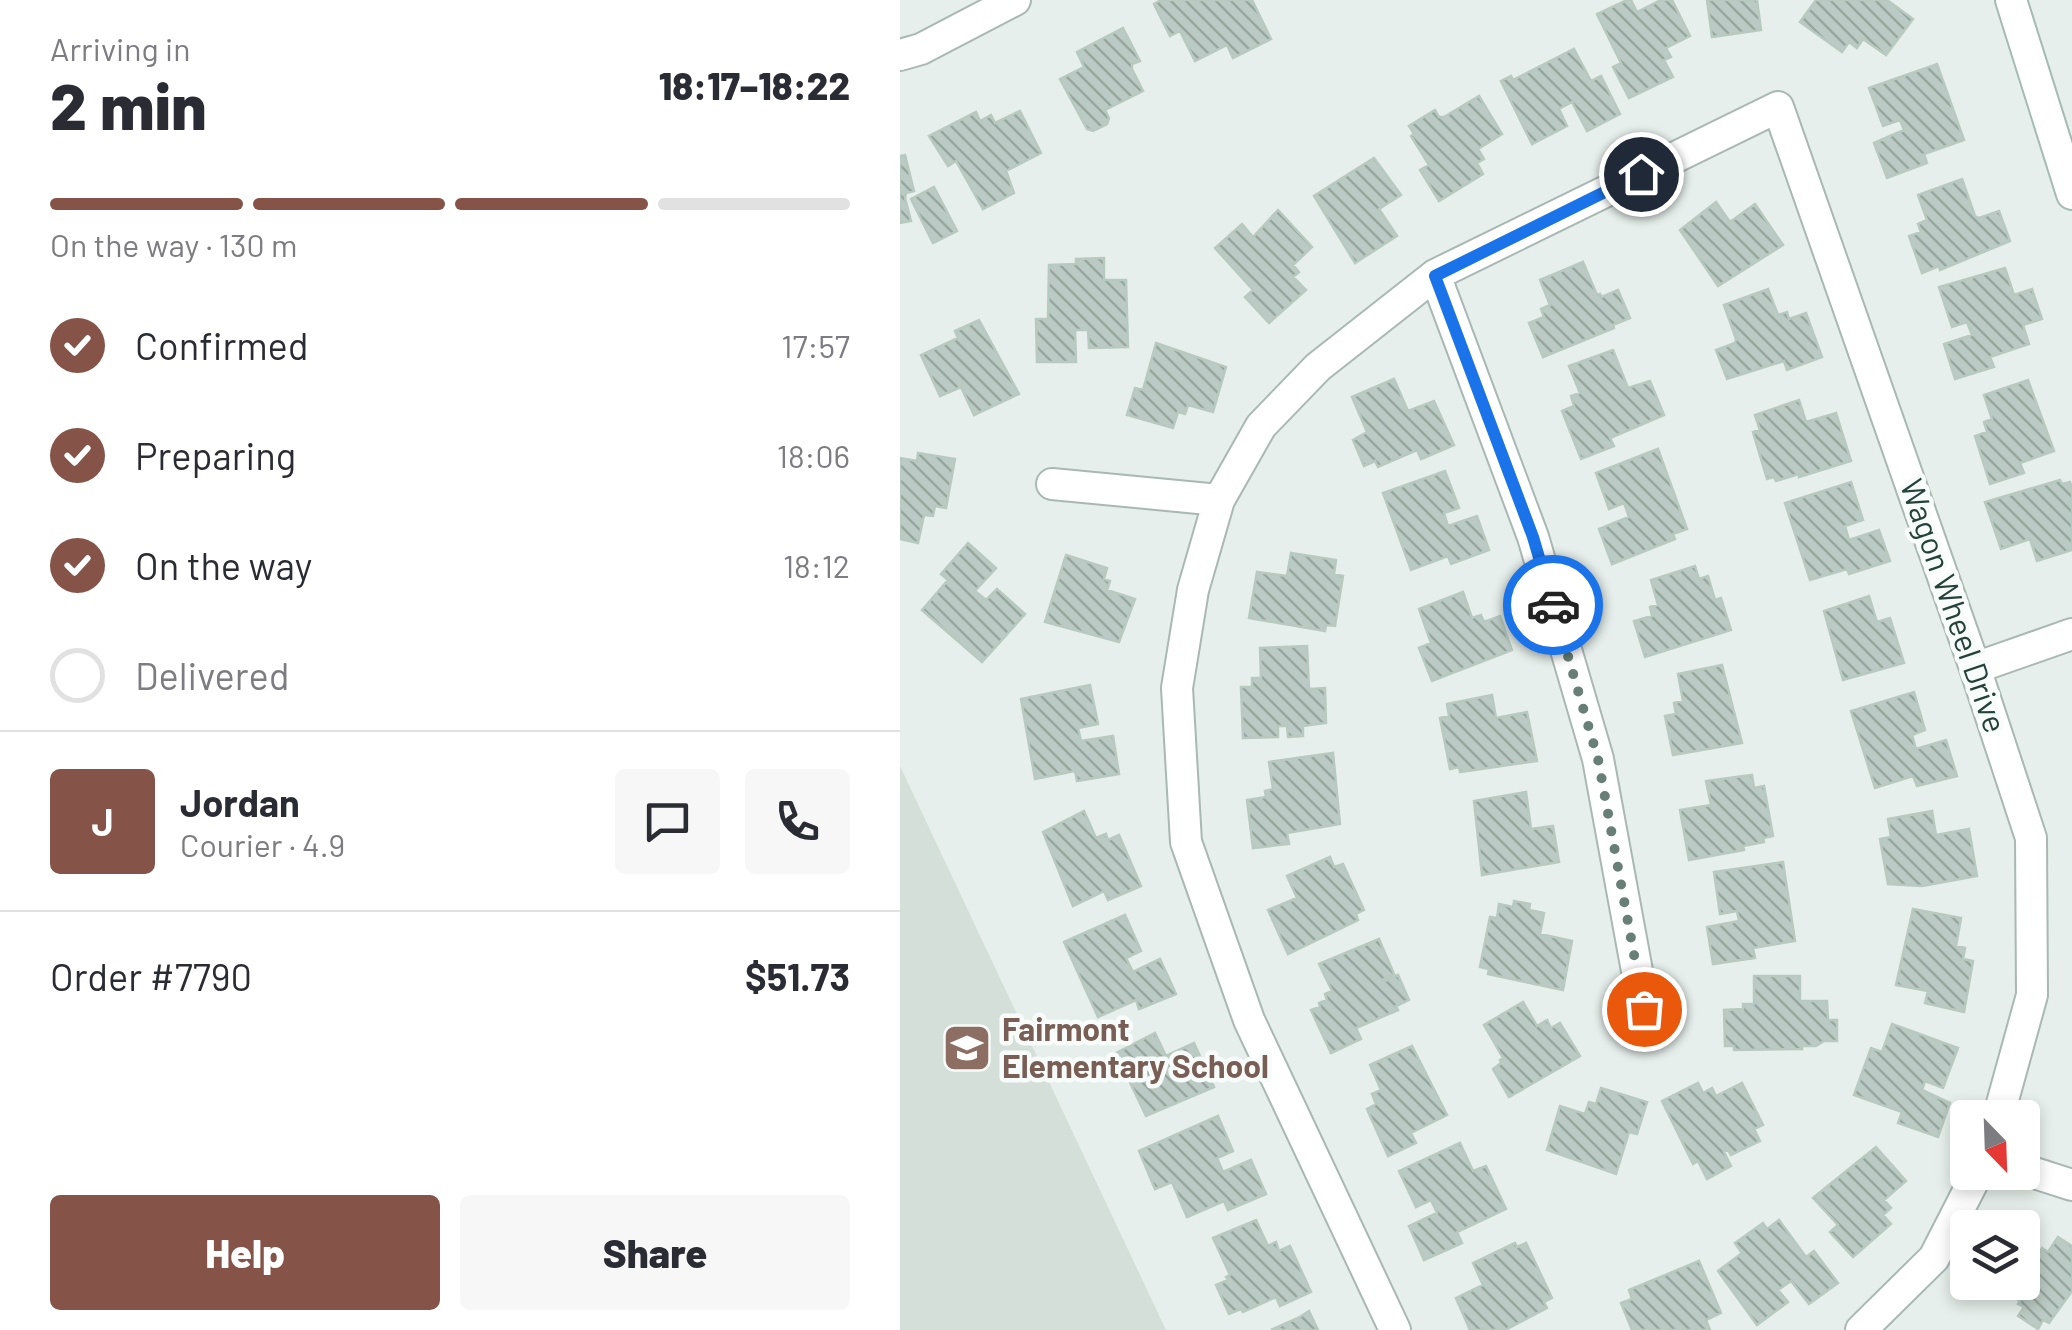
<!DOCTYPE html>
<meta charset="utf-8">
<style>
body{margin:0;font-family:Barlow,sans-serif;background:#f7f7f7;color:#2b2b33;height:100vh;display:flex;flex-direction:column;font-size:38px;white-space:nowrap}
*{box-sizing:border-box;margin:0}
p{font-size:32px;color:#7c7c81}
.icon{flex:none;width:55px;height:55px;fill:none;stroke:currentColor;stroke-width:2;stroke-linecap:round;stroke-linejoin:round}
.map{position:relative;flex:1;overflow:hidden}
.details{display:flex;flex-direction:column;background:#fff;width:900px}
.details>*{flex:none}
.needle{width:65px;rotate:157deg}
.buttons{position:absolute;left:1050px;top:1100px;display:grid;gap:20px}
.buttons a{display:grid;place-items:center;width:90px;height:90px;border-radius:10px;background:#fff;box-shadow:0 5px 15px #0003;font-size:50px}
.pin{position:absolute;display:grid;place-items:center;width:85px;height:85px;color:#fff;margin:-42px;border:5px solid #fff;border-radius:50%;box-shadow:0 2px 10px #0007}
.courier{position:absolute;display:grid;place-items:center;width:100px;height:100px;margin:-50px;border:8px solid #1a73e8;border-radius:50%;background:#fff;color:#222;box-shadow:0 2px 12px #0007}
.overview em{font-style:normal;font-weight:800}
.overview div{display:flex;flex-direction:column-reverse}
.overview{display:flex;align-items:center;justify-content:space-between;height:170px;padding:0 50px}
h1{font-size:65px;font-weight:800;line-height:75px}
.bar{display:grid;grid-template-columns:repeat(4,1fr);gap:15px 10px;align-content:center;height:120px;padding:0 50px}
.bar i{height:12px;border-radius:8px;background:#e1e1e2}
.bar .current{background:#855347}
.bar p{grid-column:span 4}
.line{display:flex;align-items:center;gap:25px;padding:0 50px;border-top:2px solid #e1e1e2}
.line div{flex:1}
.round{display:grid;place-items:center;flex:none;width:105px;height:105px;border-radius:10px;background:#f7f7f7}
ol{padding:0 50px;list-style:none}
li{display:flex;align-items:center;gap:30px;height:110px}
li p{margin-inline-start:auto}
li .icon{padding:10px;border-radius:50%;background:#855347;color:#fff;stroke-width:4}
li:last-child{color:#7c7c81}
li i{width:55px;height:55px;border:5px solid #e1e1e2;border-radius:50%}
.primary-button{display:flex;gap:20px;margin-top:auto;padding:20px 50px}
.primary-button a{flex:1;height:115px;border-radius:10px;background:#855347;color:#fff;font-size:40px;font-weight:800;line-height:115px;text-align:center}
.primary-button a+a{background:#f7f7f7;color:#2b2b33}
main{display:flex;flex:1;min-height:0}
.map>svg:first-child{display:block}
.built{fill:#d4dfda}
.building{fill:url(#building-back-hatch);stroke:#b8c9c2;stroke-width:2.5}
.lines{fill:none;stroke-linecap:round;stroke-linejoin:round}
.minor-casing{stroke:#a8b8b2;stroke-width:34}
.secondary-casing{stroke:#a4bbb3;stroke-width:34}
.minor{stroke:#fff;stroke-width:30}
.secondary{stroke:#fff;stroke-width:30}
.done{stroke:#687f78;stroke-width:10;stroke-dasharray:0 18}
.route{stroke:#1a73e8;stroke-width:12}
.labels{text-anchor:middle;stroke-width:9;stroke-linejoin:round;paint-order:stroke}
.street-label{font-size:32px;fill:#24423a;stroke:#f7fbf9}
.education-label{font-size:32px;font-weight:bold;fill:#785e54;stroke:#f7fbf9;text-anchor:start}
</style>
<main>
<section class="details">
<div class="overview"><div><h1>2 min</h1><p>Arriving in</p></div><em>18:17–18:22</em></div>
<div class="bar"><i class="current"></i><i class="current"></i><i class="current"></i><i></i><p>On the way · 130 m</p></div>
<ol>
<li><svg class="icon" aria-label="check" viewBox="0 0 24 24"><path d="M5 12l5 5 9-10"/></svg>Confirmed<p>17:57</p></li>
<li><svg class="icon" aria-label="check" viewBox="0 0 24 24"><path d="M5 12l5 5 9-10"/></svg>Preparing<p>18:06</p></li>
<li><svg class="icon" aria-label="check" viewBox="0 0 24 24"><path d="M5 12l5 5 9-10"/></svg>On the way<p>18:12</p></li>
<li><i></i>Delivered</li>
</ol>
<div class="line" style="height:180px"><b class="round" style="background:#855347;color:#fff">J</b><div><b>Jordan</b><p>Courier · 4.9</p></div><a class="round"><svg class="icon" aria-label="chat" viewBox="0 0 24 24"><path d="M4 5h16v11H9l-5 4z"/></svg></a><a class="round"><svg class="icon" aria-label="phone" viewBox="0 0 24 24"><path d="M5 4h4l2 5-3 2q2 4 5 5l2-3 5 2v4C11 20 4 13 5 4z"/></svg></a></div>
<div class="line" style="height:130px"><div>Order #7790</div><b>$51.73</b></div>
<div class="primary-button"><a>Help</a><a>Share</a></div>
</section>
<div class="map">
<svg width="1172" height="1330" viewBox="0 0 1172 1330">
<defs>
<pattern id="building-back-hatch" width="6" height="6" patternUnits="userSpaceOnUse" patternTransform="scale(2.5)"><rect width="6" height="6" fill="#bbcac4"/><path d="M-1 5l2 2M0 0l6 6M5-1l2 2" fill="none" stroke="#98a6a0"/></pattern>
</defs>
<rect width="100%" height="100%" fill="#e6efeb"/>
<path class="built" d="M0 766 266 1330H0Z"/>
<path class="building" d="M261 0H352L371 39 333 58 327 45 295 61 280 31 270 36 254 4Z
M727 0H731L737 12 761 0H772L790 36 766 48 771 57 764 60 773 77 729 98 713 67 721 63 697 14Z
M807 0H857L861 30 812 37Z
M916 0H987L1013 19 986 55 963 39 957 48 949 42 942 52 900 22Z
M223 28 240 61 232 64V69L243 91 205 110 209 118 207 124 193 131 187 129 160 79 184 67 177 52Z
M674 49 691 81 701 76 720 114 687 131 672 102 659 109 667 126 632 144 601 81 611 76 613 80Z
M1037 64 1064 140 1024 154 1027 163 987 178 974 143 1004 130 1000 120 983 126 969 88Z
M579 96 602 134 578 149 584 159 577 163 583 174 539 201 520 170 529 165 511 136 514 134 509 126 535 110 539 117H544Z
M120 111 141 153 106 171 114 193 83 209 56 161 48 166 29 136 76 112 80 121 91 115 95 123Z
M5 155 14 191 6 193 5 198 11 221 0 223V156Z
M474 158 501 195 479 209 497 236 455 263 414 196Z
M1062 179 1075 216 1079 218 1099 211 1110 241 1040 270 1039 266 1022 273 1009 236 1021 232 1018 224 1027 220 1018 195Z
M34 187 57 231 33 243 11 199Z
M816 202 830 222 855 204 883 245 818 286 780 230Z
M378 210 412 247 393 265 399 272 393 277 406 290 369 323 345 297 353 290 315 248 342 224 353 237Z
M204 258V280H226L228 347 189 348 188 330H175L176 362H137L136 319H148L149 265 176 264V259Z
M683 262 697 295 700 294 702 297 718 290 730 318 713 325 714 328 643 357 629 323 644 317 641 309 650 305 640 280Z
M1105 268 1114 295 1132 289 1142 319 1123 325 1129 344 1090 357 1094 367 1055 379 1044 344 1072 335 1067 322 1052 327 1039 287Z
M868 289 878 315 887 312 889 319 906 313 922 357 887 370 884 361 827 379 816 350 835 343 836 339 824 305Z
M79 320 119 394 74 415 61 387 40 396 21 355 58 338 55 331Z
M256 343 326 367 313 412 288 405 285 414 278 412 273 428 227 415 235 388 243 390Z
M713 350 728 388 750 381 764 415 710 438 714 446 681 459 662 411 674 406 671 396 680 393 669 366Z
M494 379 508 411 534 401 554 445 521 459 517 450 478 467 475 461 464 466 453 440 467 432 452 397Z
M1128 380 1154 451 1120 463 1124 473 1090 484 1075 436 1087 432 1084 422 1092 419 1084 395Z
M899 400 906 422 936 413 951 461 899 477V474L876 481 874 477 867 479 853 432 860 430 855 415Z
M758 449 787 529 773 534 775 539 712 564 699 529 729 517 724 503 709 509 696 473Z
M18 453 55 459 46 508 35 506 33 516 24 515 18 543 0 539V458L17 461Z
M545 471 559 508 544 513 548 526 577 516 589 550 551 564 548 556 511 570 483 493Z
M1160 480 1162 484 1170 482 1172 488V550L1137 561 1130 539 1101 549 1085 502Z
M951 482 963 520 945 526 949 540 979 530 990 561 949 574 947 569 910 580 885 503Z
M68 543 96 568 75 591 86 600 97 589 125 614 82 662 22 610 48 580 41 574Z
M391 553 436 560 434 574 443 576 435 626 426 625 425 631 349 618 357 572 387 576Z
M166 555 207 568 204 579 210 581 207 590 235 599 219 642 145 622Z
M795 566 799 579 808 576 815 600 821 598 831 630 745 657 734 621 752 616 750 607 758 605 751 580Z
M563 592 572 618 581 615 584 622 600 616 612 650 532 681 519 648 531 643 519 609Z
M969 596 977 622 990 618 1004 663 943 680 924 611Z
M407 646 409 689 425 688 426 723 403 726V736L388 737 387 726H378V737L343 738 341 687H352V678H361L360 648Z
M822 665 842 743 773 755 765 716 776 714 774 703 783 701 778 674Z
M190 685 198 724 178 728 181 741 213 736 219 774 177 781 175 771 135 779 121 699Z
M1014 692 1025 730 1012 735 1016 749 1046 740 1057 776 1017 786 1013 776 975 788 951 711Z
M592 695 596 718 627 712 637 761 560 772 559 767 550 769 540 718 549 716 547 704Z
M433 753 440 824 387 833 389 844 353 848 347 800 366 797 365 791 373 789 369 762Z
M852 775 854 788 864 786 873 836 863 838 864 842 843 846 844 850 789 860 780 810 811 805 806 781Z
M626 792 631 829 653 826 659 862 582 875 574 801Z
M184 811 196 838 206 834 208 840 219 835 241 886 208 900 204 891 173 906 143 832Z
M1032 811 1036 835 1069 829 1077 876 1022 886 988 884 980 839 991 837 988 819Z
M430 857 434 867 443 864 464 910 456 914 458 920 388 954 368 910 397 898 387 876Z
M883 862 895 941 853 948 855 958 813 964 807 927 839 921 837 911 820 914 814 872Z
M614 901 630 904 629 910 644 913 640 934 672 941 663 990 588 974 589 969 580 967 590 917 597 918 599 904 613 907Z
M1013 909 1061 918 1056 946 1065 948 1063 959 1073 961 1064 1012 1025 1003 1028 991 996 985Z
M225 915 241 951 226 958 233 972 260 959 276 994 239 1009 236 1000 198 1017 164 942Z
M479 939 494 974 484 979 485 981 498 975 509 1000 496 1006 498 1010 456 1028 461 1039 431 1053 411 1010 420 1007 419 1003 427 1000 425 994 432 991 419 964Z
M854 976H900V1001H927L928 1020H937V1041H924L916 1046H902V1049L834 1050V1046H825L824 1010 843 1009V1004H854Z
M623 1002 637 1026 647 1020 651 1028 660 1023 680 1056 609 1097 593 1069 601 1063 600 1060 603 1058 584 1025Z
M992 1024 1058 1048 1043 1088 1025 1081 1022 1090 1050 1103 1038 1137 998 1123 1002 1112 954 1095 971 1048 982 1052Z
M255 1033 266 1056 294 1043 314 1087 246 1116 216 1053Z
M512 1046 547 1115 511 1133 516 1143 488 1156 467 1109 476 1104 472 1094 481 1090 470 1065Z
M798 1083 803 1093 812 1088 816 1096 842 1083 863 1125 854 1129 860 1141 831 1155 828 1150 824 1152 831 1166 807 1179 798 1161 793 1164 762 1101Z
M701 1088 747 1102 737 1134 729 1132 716 1174 647 1150 660 1106 685 1114 689 1102 696 1104Z
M318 1116 333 1151 317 1158 323 1172 351 1160 366 1194 328 1210 324 1201 287 1217 272 1182 255 1189 239 1151Z
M560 1143 573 1171 586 1166 606 1209 557 1232 562 1243 524 1260 509 1226 537 1213 531 1200 516 1207 499 1171Z
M976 1147 1006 1181 984 1200 991 1208 983 1215 991 1224 953 1257 930 1232 938 1225 913 1198Z
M356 1220 368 1246 376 1242 379 1251 390 1246 411 1292 380 1306 376 1297 343 1312 341 1309 329 1314 316 1285 328 1280 326 1277 330 1275 313 1238Z
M879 1220 906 1257 914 1251 938 1283 909 1304 891 1281 878 1290 888 1302 857 1325 818 1271 842 1253 835 1243 863 1223 867 1229Z
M1158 1237 1172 1246V1291L1149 1323 1143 1320 1138 1329 1118 1316 1124 1307 1118 1304 1120 1301 1091 1282H1122V1248L1137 1257 1142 1248 1148 1252Z
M615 1243 617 1247 626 1243 652 1298 644 1302 647 1308 605 1330H570L556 1298 583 1285 573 1263Z
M799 1261 821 1313 806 1320 810 1330H732L721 1303 732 1299 729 1290Z
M409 1311 418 1330H371L398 1318Z"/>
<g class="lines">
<g class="minor-casing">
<path id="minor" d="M0 55 21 49 115 0
M535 275 633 537 698 759 744 1009
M152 484 319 500
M1075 668 1172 634
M1122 1169 1172 1185
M495 1330 349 1020 286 842 277 688 293 590 319 500 361 426 418 367 535 275 878 107 1075 668 1131 838 1132 995 1098 1118
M961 1330 1034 1258 1078 1172"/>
</g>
<g class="secondary-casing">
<path id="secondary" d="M1111 0 1172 194"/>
</g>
<use href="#minor" class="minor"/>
<use href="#secondary" class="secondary"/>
</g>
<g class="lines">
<path class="done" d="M653 605 698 759 744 1009"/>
<path class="route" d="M653 605 633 537 535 276 741 174"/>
</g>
<defs>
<g id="school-square" transform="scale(2.5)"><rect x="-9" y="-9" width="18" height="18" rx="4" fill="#8d6e63" stroke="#f7fbf9"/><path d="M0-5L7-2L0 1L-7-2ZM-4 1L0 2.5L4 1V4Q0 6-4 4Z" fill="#fff"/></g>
</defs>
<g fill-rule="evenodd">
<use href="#school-square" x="67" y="1048"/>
</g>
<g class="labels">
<g class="street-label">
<text transform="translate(1053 606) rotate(71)" y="11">Wagon Wheel Drive</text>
</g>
<g class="education-label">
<text x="102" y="1041">Fairmont<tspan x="102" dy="37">Elementary School</tspan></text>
</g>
</g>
</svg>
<div class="buttons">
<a><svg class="needle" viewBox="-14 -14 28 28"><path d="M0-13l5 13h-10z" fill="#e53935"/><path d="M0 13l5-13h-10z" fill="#7c7c81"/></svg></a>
<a><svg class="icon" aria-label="layers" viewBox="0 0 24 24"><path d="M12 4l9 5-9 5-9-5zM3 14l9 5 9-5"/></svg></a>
</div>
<div class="pin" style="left:744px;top:1009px;background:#ea580c"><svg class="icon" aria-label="bag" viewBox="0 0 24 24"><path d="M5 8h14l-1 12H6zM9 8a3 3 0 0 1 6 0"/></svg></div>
<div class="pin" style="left:741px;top:174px;background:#1f2937"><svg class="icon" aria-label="home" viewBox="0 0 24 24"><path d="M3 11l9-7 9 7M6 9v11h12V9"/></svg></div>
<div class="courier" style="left:653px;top:605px"><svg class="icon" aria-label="car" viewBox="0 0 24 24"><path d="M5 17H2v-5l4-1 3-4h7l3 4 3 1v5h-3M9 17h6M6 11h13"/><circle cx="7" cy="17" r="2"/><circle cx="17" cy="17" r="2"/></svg></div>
</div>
</main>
